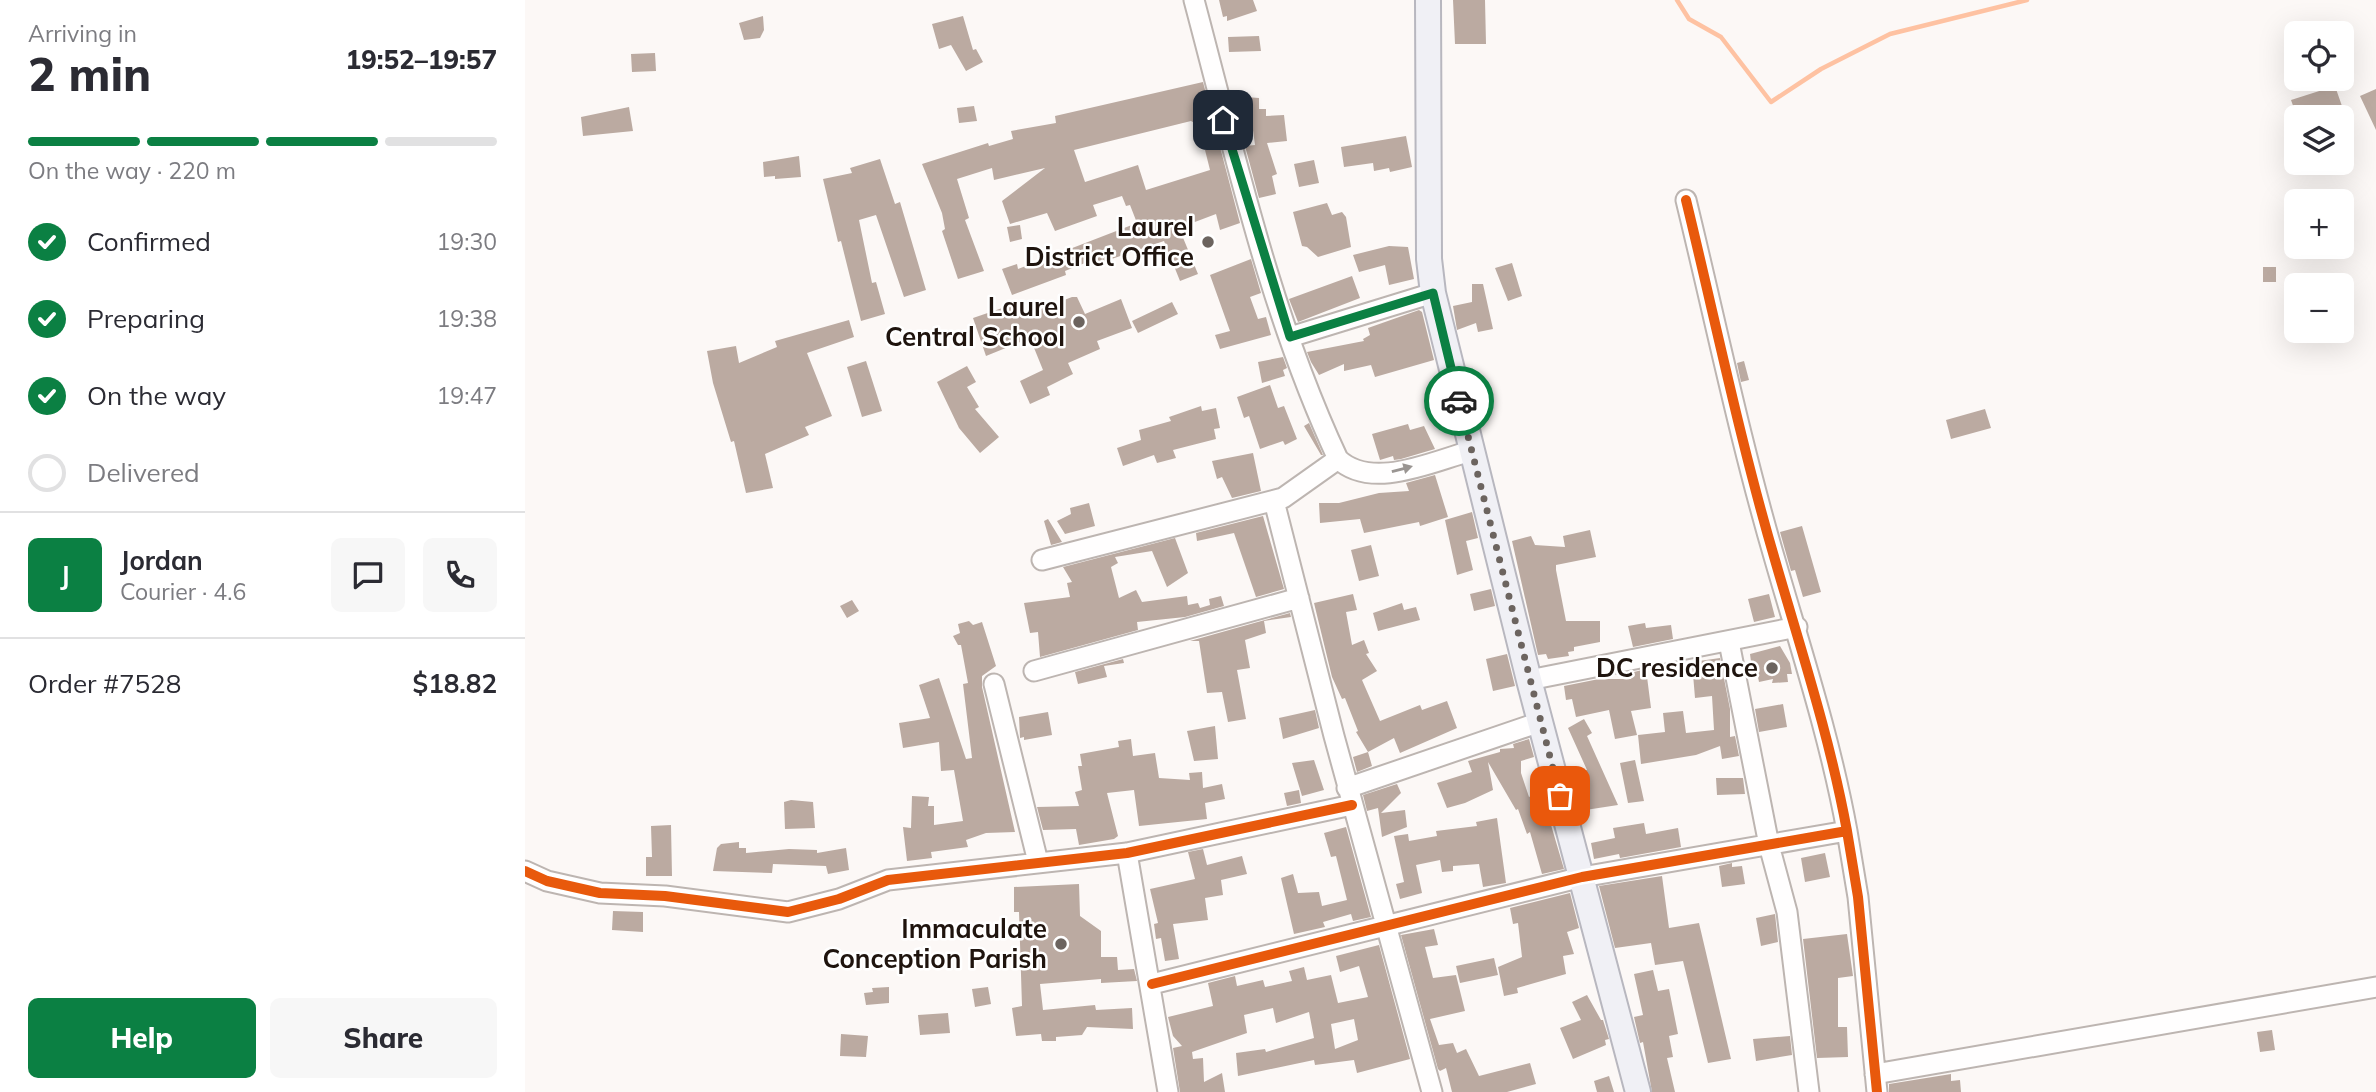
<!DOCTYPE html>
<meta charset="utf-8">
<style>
body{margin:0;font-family:Mulish,sans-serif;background:#f7f7f7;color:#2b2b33;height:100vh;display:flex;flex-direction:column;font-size:26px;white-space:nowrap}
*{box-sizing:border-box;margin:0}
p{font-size:23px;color:#7c7c81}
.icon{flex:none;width:38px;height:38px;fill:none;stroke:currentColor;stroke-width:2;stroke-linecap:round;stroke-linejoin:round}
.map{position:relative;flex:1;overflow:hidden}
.panel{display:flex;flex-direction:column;background:#fff;width:525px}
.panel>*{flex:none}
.buttons{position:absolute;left:1759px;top:21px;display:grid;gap:14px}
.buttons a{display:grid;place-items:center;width:70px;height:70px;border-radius:10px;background:#fff;box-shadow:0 7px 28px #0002;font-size:35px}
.pin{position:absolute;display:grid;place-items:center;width:60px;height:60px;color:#fff;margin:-30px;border-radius:14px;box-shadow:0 4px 10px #0006}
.courier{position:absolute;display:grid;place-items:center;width:70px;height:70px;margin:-35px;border:5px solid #0b8043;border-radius:50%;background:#fff;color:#222;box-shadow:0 2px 9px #0007}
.summary em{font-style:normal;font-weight:800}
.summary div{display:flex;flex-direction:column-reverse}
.summary{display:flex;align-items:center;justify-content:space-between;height:119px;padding:0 28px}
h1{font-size:46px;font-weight:800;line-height:52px}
.bar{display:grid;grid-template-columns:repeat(4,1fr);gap:10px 7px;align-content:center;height:84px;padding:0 28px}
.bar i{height:9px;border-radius:5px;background:#e1e1e2}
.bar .current{background:#0b8043}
.bar p{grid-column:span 4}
.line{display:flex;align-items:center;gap:18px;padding:0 28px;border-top:2px solid #e1e1e2}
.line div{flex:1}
.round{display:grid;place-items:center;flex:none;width:74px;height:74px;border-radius:10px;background:#f7f7f7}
ol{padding:0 28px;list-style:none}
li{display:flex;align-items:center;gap:21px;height:77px}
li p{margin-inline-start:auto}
li .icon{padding:7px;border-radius:50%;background:#0b8043;color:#fff;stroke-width:4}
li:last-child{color:#7c7c81}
li i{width:38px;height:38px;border:4px solid #e1e1e2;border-radius:50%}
.cta{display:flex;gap:14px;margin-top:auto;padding:14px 28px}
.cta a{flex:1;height:80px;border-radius:10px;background:#0b8043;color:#fff;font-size:28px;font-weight:800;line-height:80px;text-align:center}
.cta a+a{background:#f7f7f7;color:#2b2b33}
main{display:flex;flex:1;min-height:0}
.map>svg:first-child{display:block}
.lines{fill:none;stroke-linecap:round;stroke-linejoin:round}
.stream{stroke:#fec2a2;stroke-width:4.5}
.building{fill:#bbaaa1;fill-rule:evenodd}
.minor-casing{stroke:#bdb5b1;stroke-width:23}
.major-casing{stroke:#b8b7bf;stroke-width:28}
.minor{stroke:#fffefe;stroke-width:19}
.major{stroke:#f0f0f5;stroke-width:24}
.cycleway-casing{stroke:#fff;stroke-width:15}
.cycleway{stroke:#e8590c;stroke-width:10}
.oneway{fill:#9a9592}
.done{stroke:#6c645f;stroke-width:7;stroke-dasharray:0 12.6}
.route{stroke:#0b8043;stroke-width:9}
.poi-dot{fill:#6c645f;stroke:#fff;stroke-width:2.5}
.labels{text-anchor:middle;stroke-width:5;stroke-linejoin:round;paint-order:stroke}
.poi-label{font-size:26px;font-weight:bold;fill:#1f140e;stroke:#fff;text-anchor:end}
</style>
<main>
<section class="panel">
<div class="summary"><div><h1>2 min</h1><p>Arriving in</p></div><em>19:52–19:57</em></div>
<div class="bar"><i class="current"></i><i class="current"></i><i class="current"></i><i></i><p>On the way · 220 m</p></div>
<ol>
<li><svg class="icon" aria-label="check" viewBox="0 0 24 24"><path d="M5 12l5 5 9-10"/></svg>Confirmed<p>19:30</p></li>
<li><svg class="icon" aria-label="check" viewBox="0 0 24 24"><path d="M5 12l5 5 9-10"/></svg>Preparing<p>19:38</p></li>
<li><svg class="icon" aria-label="check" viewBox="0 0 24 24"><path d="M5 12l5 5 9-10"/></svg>On the way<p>19:47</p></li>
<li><i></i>Delivered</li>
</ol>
<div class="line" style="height:126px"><b class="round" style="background:#0b8043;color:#fff">J</b><div><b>Jordan</b><p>Courier · 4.6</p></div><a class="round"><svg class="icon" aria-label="chat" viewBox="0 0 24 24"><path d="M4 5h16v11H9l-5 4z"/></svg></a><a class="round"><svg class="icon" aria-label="phone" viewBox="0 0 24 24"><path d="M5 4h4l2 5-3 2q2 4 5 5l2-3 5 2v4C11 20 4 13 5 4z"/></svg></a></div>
<div class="line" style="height:91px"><div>Order #7528</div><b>$18.82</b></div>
<div class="cta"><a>Help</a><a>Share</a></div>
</section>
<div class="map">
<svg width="1851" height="1092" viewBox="0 0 1851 1092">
<rect width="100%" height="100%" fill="#fcf8f6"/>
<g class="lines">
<path class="stream" d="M1152 0 1164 19 1196 37 1246 102 1296 69 1365 34 1502 0"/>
</g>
<path class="building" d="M694 0H728L732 11 702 21V16L698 17Z
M928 0H960L961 44H930Z
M238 16 239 30 235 38 219 40 214 23Z
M438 16 448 50 451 49 458 62 441 71 426 45 414 49 407 24Z
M734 36 736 51 704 52 703 37Z
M130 53 131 71 107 72 106 54Z
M678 82 692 136 666 121 549 150 560 182 613 165 621 190 685 170 680 150 695 147 715 223 695 230 691 214 654 228 673 274 655 281 639 241 572 264 570 259 540 271 541 275 487 295 477 269 492 264 493 269 612 223 605 205 601 206 597 196 568 205 572 216 530 231 522 213 485 224 477 201 520 168 469 180 467 168 432 179 444 218 440 220 459 271 433 279 417 231 420 229 417 213 397 164 463 143 464 146 488 139 486 131 531 123 530 116Z
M1810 86 1818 109 1794 117H1772L1766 100Z
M1851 89V130L1835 96Z
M707 96 734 98V109H741V116L759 115 762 141 742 143 752 174 747 176 751 194 734 198 720 146 730 145 727 123H714Z
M449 106 452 121 434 123 432 108Z
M104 107 108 131 58 136 56 117Z
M881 136 887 167 865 172 864 168 849 171 848 163 819 167 816 147Z
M274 156 276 177 250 179V176L239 177 238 162Z
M355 159 370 204 375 202 401 290 379 297 351 215 334 220 347 283 351 282 360 314 336 321 316 241 313 242 298 179 327 173 325 168Z
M789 160 794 183 774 187 769 164Z
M802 203 807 215 817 212 821 217 826 247 793 257 782 247 777 246 768 212Z
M495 225 497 239 485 242 482 227Z
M864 246 883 247 889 279 864 285 860 265 834 272 828 255Z
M726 259 736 293 725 297 733 319 741 317 746 335 695 349 690 335 705 331 685 275Z
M987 263 997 296 983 301 970 268Z
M1738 267H1751V282H1738Z
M827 276 835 298 773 322 764 299Z
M947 284H958L968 329 953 332 951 323 932 330 928 306 947 302Z
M547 297H552L560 314 596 299 607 328 572 341 575 349 543 363 548 374 522 387 525 395 505 404 495 381 518 370 505 338 461 356 448 318 489 304 495 317Z
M647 302 653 314 613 333 607 321Z
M894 310 897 312 909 360 850 377 846 365 819 371V364L794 375 786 362 782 352 839 341 838 339 845 335 843 328Z
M324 320 329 337 282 353 307 416 280 427 284 435 240 454 248 488 221 493 209 441 206 442 188 383 182 351 211 346 214 363 252 347 250 341Z
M758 357 762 368 758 370 760 376 737 383 733 362Z
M341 361 357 411 337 417 322 367Z
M1219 361 1224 380 1216 382 1212 363Z
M442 366 451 382 442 387 454 407 450 409 474 437 455 453 434 428 412 382Z
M745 385 753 408 759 406 772 439 760 445 758 441 735 449 724 416 719 418 712 397Z
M676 406 677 411 691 408 695 428 689 429 691 439 648 450 651 458 632 463 629 455 598 466 592 448 616 440 614 430 646 421 644 417Z
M1460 409 1466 428 1426 439 1421 420Z
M784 423 798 455H796L779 426Z
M883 424 885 430 899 426 910 449 876 459 869 460 868 456 855 460 847 434Z
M728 453 736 491 707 498 697 477 692 479 687 461Z
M910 475 923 517 895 526 894 522 839 533 835 519 795 523 794 503H814L854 493 884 491 881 483Z
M564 503 570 526 540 534 532 521 546 514 545 508Z
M947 512 953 538 941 541 948 570 932 575 920 520Z
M738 516 759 589 731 597 709 533 672 541 671 533Z
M523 519 537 542 526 545 519 521Z
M1277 526 1296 592 1278 597 1270 570 1266 571 1255 532Z
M1065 530 1071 557 1031 565V570L1041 621H1075V642L1049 647V651L1043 652 1044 656 1023 659 1021 654 1013 655 987 541 1006 536 1010 545 1040 547 1038 536Z
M650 538 663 573 642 587 627 551 590 557 593 563 586 567 594 598 611 590 617 602 662 596 663 605 673 603 675 608 685 605 684 599 696 596 699 606 660 617 612 622 613 630 515 657 513 632 505 633 499 603 545 597 542 583 547 582 538 567Z
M846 545 854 576 834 581 826 550Z
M966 589 970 606 949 611 945 594Z
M828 594 832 610 821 612 827 645 839 640 844 653 841 654 852 671 837 680 855 721 895 705 897 710 922 701 932 728 875 753 869 738 843 752 831 732 833 731 820 698 817 699 807 677 789 603Z
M1244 594 1250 617 1229 622 1223 599Z
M327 600 334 611 322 618 315 606Z
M877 603 879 610 891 607 895 620 853 631 848 613Z
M765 613 766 617 739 621 741 633 720 640 725 668 712 670 721 719 703 722 697 692 682 693 674 641H665Z
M444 621 448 625 457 622 471 666 457 676V687L490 832 461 833 441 840 443 847 406 852 407 858 382 861 378 827 386 828 387 796 404 797 403 806H409V825L438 821 429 770 416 771 414 742 378 748 374 723 405 718 394 685 414 678 441 759 447 758 438 684 443 683 436 645H433L428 636 435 633 433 624Z
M1120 623 1121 628 1146 625 1148 639 1108 647 1103 626Z
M1255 646 1265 663 1267 674H1262L1263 682 1247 683 1248 679 1234 682 1233 677H1228L1225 654Z
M982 654 990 686 968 691 961 659Z
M1195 658 1205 709V737L1210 736 1214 756 1197 759 1195 746 1171 755 1116 764 1113 735 1140 732 1138 713 1158 711 1161 733 1189 730 1187 696 1170 698 1167 662Z
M598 659 599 663 579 666 582 677 553 684 550 672Z
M1121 669 1126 708 1106 711 1112 735 1090 739 1084 710 1051 717 1047 699 1041 700 1039 686 1074 679H1106L1105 673Z
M1258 704 1262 727 1234 732 1230 709Z
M790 710 794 728 758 739 754 718Z
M523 712 527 735 499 740V737L495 738 494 717Z
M1059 719 1067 733 1062 736 1093 805 1054 811 1045 773 1062 770 1043 728Z
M690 726 693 759 669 761 662 731Z
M606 739 608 756 630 753 634 778 665 780 664 773 677 772 678 788 697 784 700 799 680 803 682 819 614 826 609 790 582 793 593 836 589 839 554 845 551 829 518 830 512 807 554 806 550 792 557 790 553 766H557L555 754 594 747 593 741Z
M1004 739 1009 757 996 761V773L1004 797 1008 795 1016 810 1021 808 1039 869 1017 874 1005 832 1002 834 993 809 991 810 963 762 968 790 940 803 922 808 912 783 947 772 943 761 975 752V749L989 748 988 744Z
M843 752 847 766 832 772 828 757Z
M789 760 799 790 777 796 767 763Z
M1110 760 1119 801 1103 803 1095 763Z
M1191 778H1218L1220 794 1192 795Z
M872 784 876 793 856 813 880 810 882 827 857 837 853 808 842 811 838 795Z
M774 790 776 803 762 806 759 793Z
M266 800 288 802 290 828 260 829 259 802Z
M972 818 981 883 958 887 954 864 928 866V871L917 872 915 860 891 865 897 893 875 899 871 884 879 882 869 836 883 834 884 841 912 836 911 831 952 826 951 822Z
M1119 823 1121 834 1153 828 1156 847 1095 858 1094 854 1069 859 1066 843 1090 838 1088 828Z
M146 825 147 876H121V857H127L126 826Z
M821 827 846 917 828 921 826 914 798 922 800 927 769 934 756 878 768 874 773 893 794 892 797 906 822 900 811 856 806 857 799 833Z
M214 842V848H221V853L264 849 292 850V853L321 848 324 870 303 874 301 866 248 864 247 873 188 871 192 848 196 844Z
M678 849 682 865 717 856 722 874 696 880 698 895 680 898 683 920 648 924 654 959 640 961 636 938 631 939 629 924 633 923 625 889 670 879 663 852Z
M1300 853 1305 877 1280 882 1276 858Z
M1207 863V867L1217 866 1220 884 1197 887 1194 866Z
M1137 876 1144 928 1174 923 1206 1059 1183 1063 1158 961 1130 965 1126 943 1090 948 1074 886Z
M554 884 555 916 576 931V957H592L593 970 609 969 612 981 576 983V979L515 984 518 1010 570 1005 571 1010 607 1008 608 1029 562 1027 557 1035 531 1037V1041H517L516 1034 491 1036 487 1008 497 1006 494 912H489V887Z
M1045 893 1054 928 1042 932 1049 954 1038 956 1041 974 992 988 993 993 979 996 973 967 997 957 993 923 988 924 985 908Z
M88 911 118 912V932L87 930Z
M1250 914 1253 942 1236 946 1231 918Z
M909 929 913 945 900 947 908 978 931 975 940 1011 905 1019 914 1045 928 1043 932 1053 941 1049 954 1076 1005 1063 1011 1084 982 1092H927L921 1068 915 1071 913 1069 876 935Z
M1322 934 1328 976 1313 978V1027H1322L1323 1057 1292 1058 1278 939Z
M854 945 885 1059 832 1073 829 1060 790 1065 789 1060 713 1076 711 1053 740 1049 741 1052 789 1038 784 1012 751 1023 748 1008 719 1015 722 1033 667 1052 668 1059 678 1058 679 1082 697 1073 700 1092H655L648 1048 657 1046 648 1036 643 1017 688 1006 683 983 710 976 712 986 738 980 740 987 767 981 764 971 779 967 782 980 806 975 813 1003 843 997 834 966 815 972 811 956ZM829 1019 833 1040 810 1049 806 1024Z
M969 958 973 975 935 983 931 966Z
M1128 970 1133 991 1144 989 1153 1034 1144 1036 1148 1057 1142 1058 1150 1092H1127L1118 1042 1115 1043 1109 1017 1118 1015 1109 974Z
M364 987V1003L341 1005 339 993 348 992 347 988Z
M463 987 466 1004 450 1007 447 989Z
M1062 995 1076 1020H1078L1084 1039 1080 1040 1081 1045 1048 1059 1035 1028 1056 1020 1047 1002Z
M423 1013 425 1033 395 1035 393 1015Z
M1747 1030 1750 1050 1735 1052 1732 1032Z
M316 1034 343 1036 341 1057 315 1056Z
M1265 1036 1267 1055 1231 1061 1228 1039Z
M1426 1074V1081L1435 1080 1436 1092H1364V1084Z
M1084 1076 1089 1092H1072L1069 1081Z"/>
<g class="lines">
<g class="minor-casing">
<path id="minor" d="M669 0C710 154 745 314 813 459 847 491 908 461 946 451
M1161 200C1190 319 1215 441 1250 560 1276 650 1305 738 1322 831
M765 337 908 293
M749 501 809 736 907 1092
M517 560 758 498 813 459
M1204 642 1244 845 1262 912 1284 1092
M509 671 774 598
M1004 680 1272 627
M469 684 513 862
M822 788 1015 722
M602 853 643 1092
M0 871 22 881 75 893 140 896 263 912 314 899 363 880 602 853 827 805
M627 984 1057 877 1322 831 1333 897 1352 1092
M1350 1074 1851 987"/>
</g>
<g class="major-casing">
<path id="major" d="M903 0 904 259 908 293 1004 680 1113 1092"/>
</g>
<use href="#minor" class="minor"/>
<use href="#major" class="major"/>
<g class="cycleway-casing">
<path id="cycleway" d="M1161 200C1190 319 1215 441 1250 560 1276 650 1305 738 1322 831
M0 871 22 881 75 893 140 896 263 912 314 899 363 880 602 853 827 805
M627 984 1057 877 1322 831 1333 897 1352 1092"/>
</g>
<use href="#cycleway" class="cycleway"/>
</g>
<defs><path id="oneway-solid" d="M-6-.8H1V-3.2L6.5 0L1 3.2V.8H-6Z" transform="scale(1.75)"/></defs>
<use class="oneway" href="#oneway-solid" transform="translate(877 469) rotate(-15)"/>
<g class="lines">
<path class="done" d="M934 401 1035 796"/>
<path class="route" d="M698 120 765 337 908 293 934 401"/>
</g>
<g class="poi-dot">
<circle cx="683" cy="242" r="7"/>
<circle cx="554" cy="322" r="7"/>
<circle cx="1247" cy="668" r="7"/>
<circle cx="536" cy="944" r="7"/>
</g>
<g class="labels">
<g class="poi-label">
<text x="669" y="236">Laurel<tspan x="669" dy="30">District Office</tspan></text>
<text x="540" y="316">Laurel<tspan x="540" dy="30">Central School</tspan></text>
<text x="1233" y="677">DC residence</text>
<text x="522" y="938">Immaculate<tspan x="522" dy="30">Conception Parish</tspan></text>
</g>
</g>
</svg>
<div class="buttons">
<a><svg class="icon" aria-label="locate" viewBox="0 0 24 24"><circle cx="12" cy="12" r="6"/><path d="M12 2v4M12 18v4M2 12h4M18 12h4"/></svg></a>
<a><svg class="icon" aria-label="layers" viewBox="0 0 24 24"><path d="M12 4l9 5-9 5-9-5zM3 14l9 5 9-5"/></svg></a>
<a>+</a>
<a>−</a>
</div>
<div class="pin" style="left:1035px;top:796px;background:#ea580c"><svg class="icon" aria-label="bag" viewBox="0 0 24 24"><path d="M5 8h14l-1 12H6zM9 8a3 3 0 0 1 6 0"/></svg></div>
<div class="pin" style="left:698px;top:120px;background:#1f2937"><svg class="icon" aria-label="home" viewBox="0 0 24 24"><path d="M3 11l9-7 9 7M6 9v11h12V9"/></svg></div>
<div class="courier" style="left:934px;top:401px"><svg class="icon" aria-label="car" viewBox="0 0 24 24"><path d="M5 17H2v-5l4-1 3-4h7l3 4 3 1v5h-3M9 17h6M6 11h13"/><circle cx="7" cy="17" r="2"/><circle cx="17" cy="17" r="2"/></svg></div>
</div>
</main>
